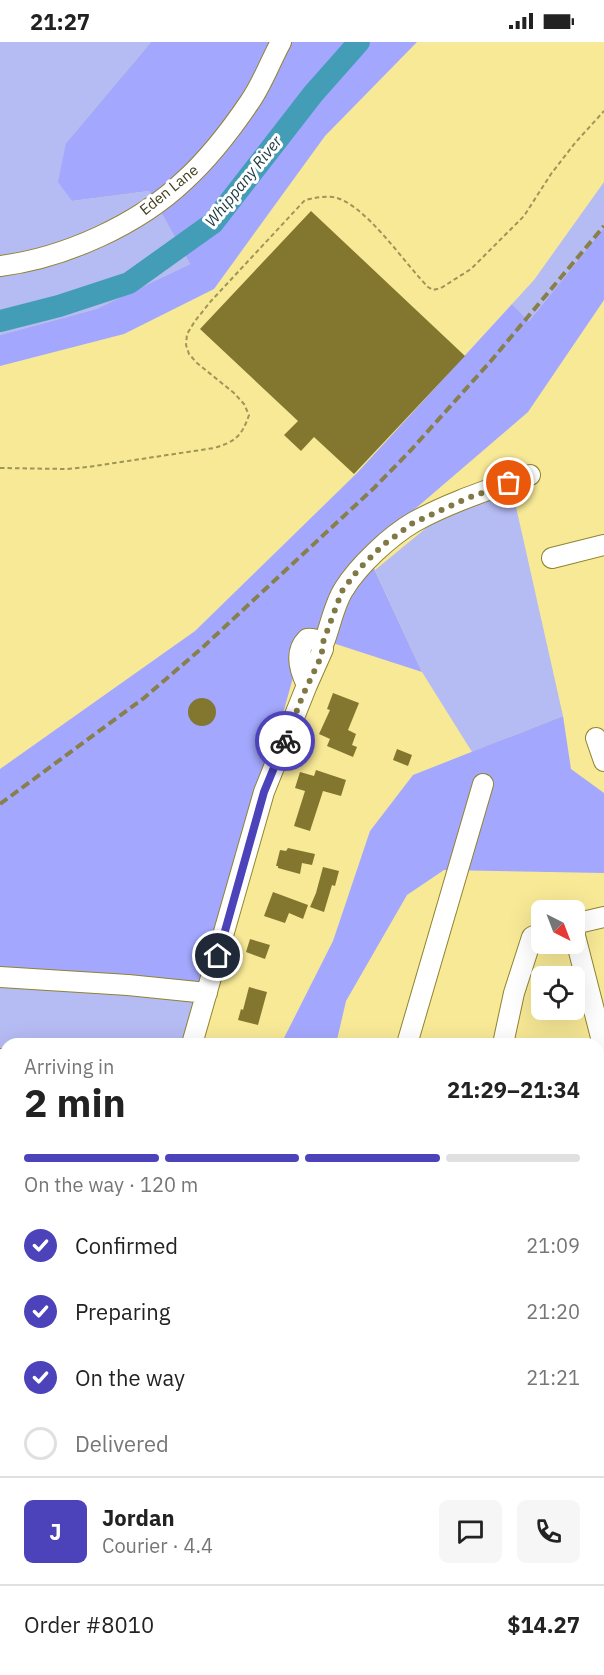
<!DOCTYPE html>
<meta charset="utf-8">
<style>
body{margin:0;font-family:"IBM Plex Sans",sans-serif;background:#f6f6f6;color:#222;height:100vh;display:flex;flex-direction:column;font-size:22px;white-space:nowrap}
*{box-sizing:border-box;margin:0}
p{font-size:20px;color:#767676}
.icon{flex:none;width:33px;height:33px;fill:none;stroke:currentColor;stroke-width:2;stroke-linecap:round;stroke-linejoin:round}
.map{position:relative;flex:1;overflow:hidden}
.details{position:absolute;left:0px;top:996px;width:604px;height:638px;display:flex;flex-direction:column;background:#fff;border-radius:18px 18px 0 0;box-shadow:0 6px 24px #0002}
.details>*{flex:none}
.needle{width:39px;rotate:138deg}
.fabs{position:absolute;left:531px;top:858px;display:grid;gap:12px}
.fabs a{display:grid;place-items:center;width:54px;height:54px;border-radius:9px;background:#fff;box-shadow:0 6px 24px #0002;font-size:30px}
.pin{position:absolute;display:grid;place-items:center;width:51px;height:51px;color:#fff;margin:-26px;border:3px solid #fff;border-radius:50%;box-shadow:0 2px 6px #0007}
.courier{position:absolute;display:grid;place-items:center;width:60px;height:60px;margin:-30px;border:4px solid #4c43ba;border-radius:50%;background:#fff;color:#222;box-shadow:0 2px 8px #0007}
.headline em{font-style:normal;font-weight:800}
.headline div{display:flex;flex-direction:column-reverse}
.headline{display:flex;align-items:center;justify-content:space-between;height:102px;padding:0 24px}
h1{font-size:39px;font-weight:800;line-height:45px}
.bar{display:grid;grid-template-columns:repeat(4,1fr);gap:9px 6px;align-content:center;height:72px;padding:0 24px}
.bar i{height:8px;border-radius:4px;background:#e0e0e0}
.bar .active{background:#4c43ba}
.bar p{grid-column:span 4}
.line{display:flex;align-items:center;gap:15px;padding:0 24px;border-top:2px solid #e0e0e0}
.line div{flex:1}
.round{display:grid;place-items:center;flex:none;width:63px;height:63px;border-radius:9px;background:#f6f6f6}
ol{padding:0 24px;list-style:none}
li{display:flex;align-items:center;gap:18px;height:66px}
li p{margin-inline-start:auto}
li .icon{padding:6px;border-radius:50%;background:#4c43ba;color:#fff;stroke-width:4}
li:last-child{color:#767676}
li i{width:33px;height:33px;border:3px solid #e0e0e0;border-radius:50%}
.status{display:flex;justify-content:space-between;align-items:center;height:42px;padding:0 30px;background:#fff;direction:ltr}
.status svg{height:16px;fill:currentColor}
.map>svg:first-child{display:block}
.green{fill:#b5bbf3}
.forest{fill:#a3a8fe}
.lines{fill:none;stroke-linecap:round;stroke-linejoin:round}
.stream{stroke:#449db7;stroke-width:4}
.river{stroke:#449db7;stroke-width:22}
.building{fill:#837730}
.minor-casing{stroke:#90832f;stroke-width:22}
.major-casing{stroke:#90832f;stroke-width:26}
.path{stroke:#9e9559;stroke-width:2;stroke-dasharray:4.5 3;stroke-linecap:butt}
.minor{stroke:#fff;stroke-width:20}
.major{stroke:#fff;stroke-width:24}
.rail{stroke:#887f4a;stroke-width:4;stroke-dasharray:9 4.5;stroke-linecap:butt}
.done{stroke:#817945;stroke-width:6;stroke-dasharray:0 10.8}
.route{stroke:#4c43ba;stroke-width:8}
.labels{text-anchor:middle;stroke-width:6;stroke-linejoin:round;paint-order:stroke}
.street-label{font-size:15px;fill:#423d1a;stroke:#fff}
.water-label{font-size:16px;font-style:italic;fill:#1c3840;stroke:#fff}
</style>
<div class="status"><b>21:27</b><svg viewBox="0 0 49 12"><path d="M0 12V9h3v3zM5 12V6h3v6zM10 12V3h3v9zM15 12V0h3v12zM26 1h20v11H26zM47 4h2v5h-2z"/></svg></div>
<div class="map">
<svg width="604" height="1633" viewBox="0 0 604 1633">
<rect width="100%" height="100%" fill="#f7e996"/>
<path class="green" d="M0 0H151L66 101 72 159 149 149 190 222 96 267 0 293Z
M604 140V186L529 279 512 262 534 238Z
M512 447 563 674 472 710 422 630 375 528 431 482Z
M0 927 207 947 191 1002H6V1141L0 1166Z"/>
<path class="forest" d="M151 0H417L325 94 214 247 124 292 0 324V293L96 267 190 222 149 149 72 159 58 140 66 101Z
M604 186V258L528 370 366 509 422 630 305 592 207 947 0 927V727L195 589 357 431 512 262 529 279Z
M563 674 571 727 604 751V831L444 828 407 853 346 959 336 1002H281L333 899 370 789 413 733Z
M0 1166 6 1168V1279L0 1278Z
M604 1434V1539L599 1538V1435Z
M324 1628H472L471 1633H323Z"/>
<g class="lines">
<path class="stream" d="M598 1452 604 1450
M0 1618 6 1616"/>
<path class="river" d="M0 279 59 264 129 241 213 181 313 52 359 0"/>
</g>
<path class="building" d="M311 169 465 314 354 432 314 395 301 409 284 393 298 379 200 287Z
M333 651 359 661 348 688 356 692 352 703 357 705 353 715 327 704 330 697 319 692 330 668 327 667Z
M188 670a14 14 0 1 1 28 0a14 14 0 1 1-28 0Z
M397 707 412 713 408 724 393 718Z
M316 728 346 738 341 754 323 749 310 789 294 784 305 749 295 746 300 730 314 734Z
M288 806 315 812 312 823 302 821 300 832 278 826V824H276L280 808 286 809Z
M323 825 339 829 335 844 332 843 324 870 310 865 316 851Z
M273 850 308 863 303 877 289 871 285 881 264 874Z
M250 897 270 903 265 917 246 910Z
M249 945 267 950 258 983 238 978 241 967 243 968Z"/>
<g class="lines">
<g class="minor-casing">
<path id="minor" d="M0 224C64 216 138 183 185 138 209 116 230 89 249 61 262 43 270 20 281 0
M552 516 604 503
M307 597C315 596 322 600 323 607L307 643C300 629 294 610 307 597Z
M323 603C330 586 334 562 344 547 358 524 390 494 414 480 450 460 491 447 530 433
M596 696 604 719
M574 882 604 875
M574 890 604 1007
M0 935 128 943 207 951
M192 1002 264 750 307 643
M407 1002 483 742
M503 1002 514 951 532 895 542 890
M0 1017 6 1018
M598 1069 604 1068
M598 1170 604 1168
M598 1271 604 1285
M0 1451 6 1449
M598 1542 604 1544
M203 1628 205 1633
M168 1633 180 1628
M501 1633 502 1628"/>
</g>
<g class="major-casing">
<path id="major" d="M598 1338 604 1335
M598 1359 604 1356
M598 1424H604
M55 1633 69 1628
M100 1633 112 1628"/>
</g>
<path class="path" d="M0 426 67 427 88 425 214 406C235 400 242 394 249 373L244 362 234 351 197 321 189 312 186 303 187 292 195 279 211 259 305 158C314 156 323 154 333 155 364 160 405 222 428 245L433 248 441 246 471 227 524 174 551 132 575 101 604 69"/>
<use href="#minor" class="minor"/>
<use href="#major" class="major"/>
<path class="rail" d="M0 762 144 656 202 606 374 446 411 408 490 320 604 184"/>
</g>
<g class="lines">
<path class="done" d="M285 699 303 653 322 613V603L342 549 358 528 383 503 413 481 468 456 509 441"/>
<path class="route" d="M218 914 264 750 285 699"/>
</g>
<g class="labels">
<g class="street-label">
<text transform="translate(169 148) rotate(-39)" y="5">Eden Lane</text>
</g>
<g class="water-label">
<text transform="translate(243 139) rotate(-51)" y="6">Whippany River</text>
</g>
</g>
</svg>
<div class="fabs">
<a><svg class="needle" viewBox="-14 -14 28 28"><path d="M0-13l5 13h-10z" fill="#e53935"/><path d="M0 13l5-13h-10z" fill="#767676"/></svg></a>
<a><svg class="icon" aria-label="locate" viewBox="0 0 24 24"><circle cx="12" cy="12" r="6"/><path d="M12 2v4M12 18v4M2 12h4M18 12h4"/></svg></a>
</div>
<div class="pin" style="left:509px;top:441px;background:#ea580c"><svg class="icon" aria-label="bag" viewBox="0 0 24 24"><path d="M5 8h14l-1 12H6zM9 8a3 3 0 0 1 6 0"/></svg></div>
<div class="pin" style="left:218px;top:914px;background:#1f2937"><svg class="icon" aria-label="home" viewBox="0 0 24 24"><path d="M3 11l9-7 9 7M6 9v11h12V9"/></svg></div>
<div class="courier" style="left:285px;top:699px"><svg class="icon" aria-label="bike" viewBox="0 0 24 24"><circle cx="6" cy="16" r="4"/><circle cx="18" cy="16" r="4"/><path d="M6 16l4-8h5l3 8M10 8l3 8H6M13 5h3"/></svg></div>
<section class="details">
<div class="headline"><div><h1>2 min</h1><p>Arriving in</p></div><em>21:29–21:34</em></div>
<div class="bar"><i class="active"></i><i class="active"></i><i class="active"></i><i></i><p>On the way · 120 m</p></div>
<ol>
<li><svg class="icon" aria-label="check" viewBox="0 0 24 24"><path d="M5 12l5 5 9-10"/></svg>Confirmed<p>21:09</p></li>
<li><svg class="icon" aria-label="check" viewBox="0 0 24 24"><path d="M5 12l5 5 9-10"/></svg>Preparing<p>21:20</p></li>
<li><svg class="icon" aria-label="check" viewBox="0 0 24 24"><path d="M5 12l5 5 9-10"/></svg>On the way<p>21:21</p></li>
<li><i></i>Delivered</li>
</ol>
<div class="line" style="height:108px"><b class="round" style="background:#4c43ba;color:#fff">J</b><div><b>Jordan</b><p>Courier · 4.4</p></div><a class="round"><svg class="icon" aria-label="chat" viewBox="0 0 24 24"><path d="M4 5h16v11H9l-5 4z"/></svg></a><a class="round"><svg class="icon" aria-label="phone" viewBox="0 0 24 24"><path d="M5 4h4l2 5-3 2q2 4 5 5l2-3 5 2v4C11 20 4 13 5 4z"/></svg></a></div>
<div class="line" style="height:78px"><div>Order #8010</div><b>$14.27</b></div>
</section>
</div>
